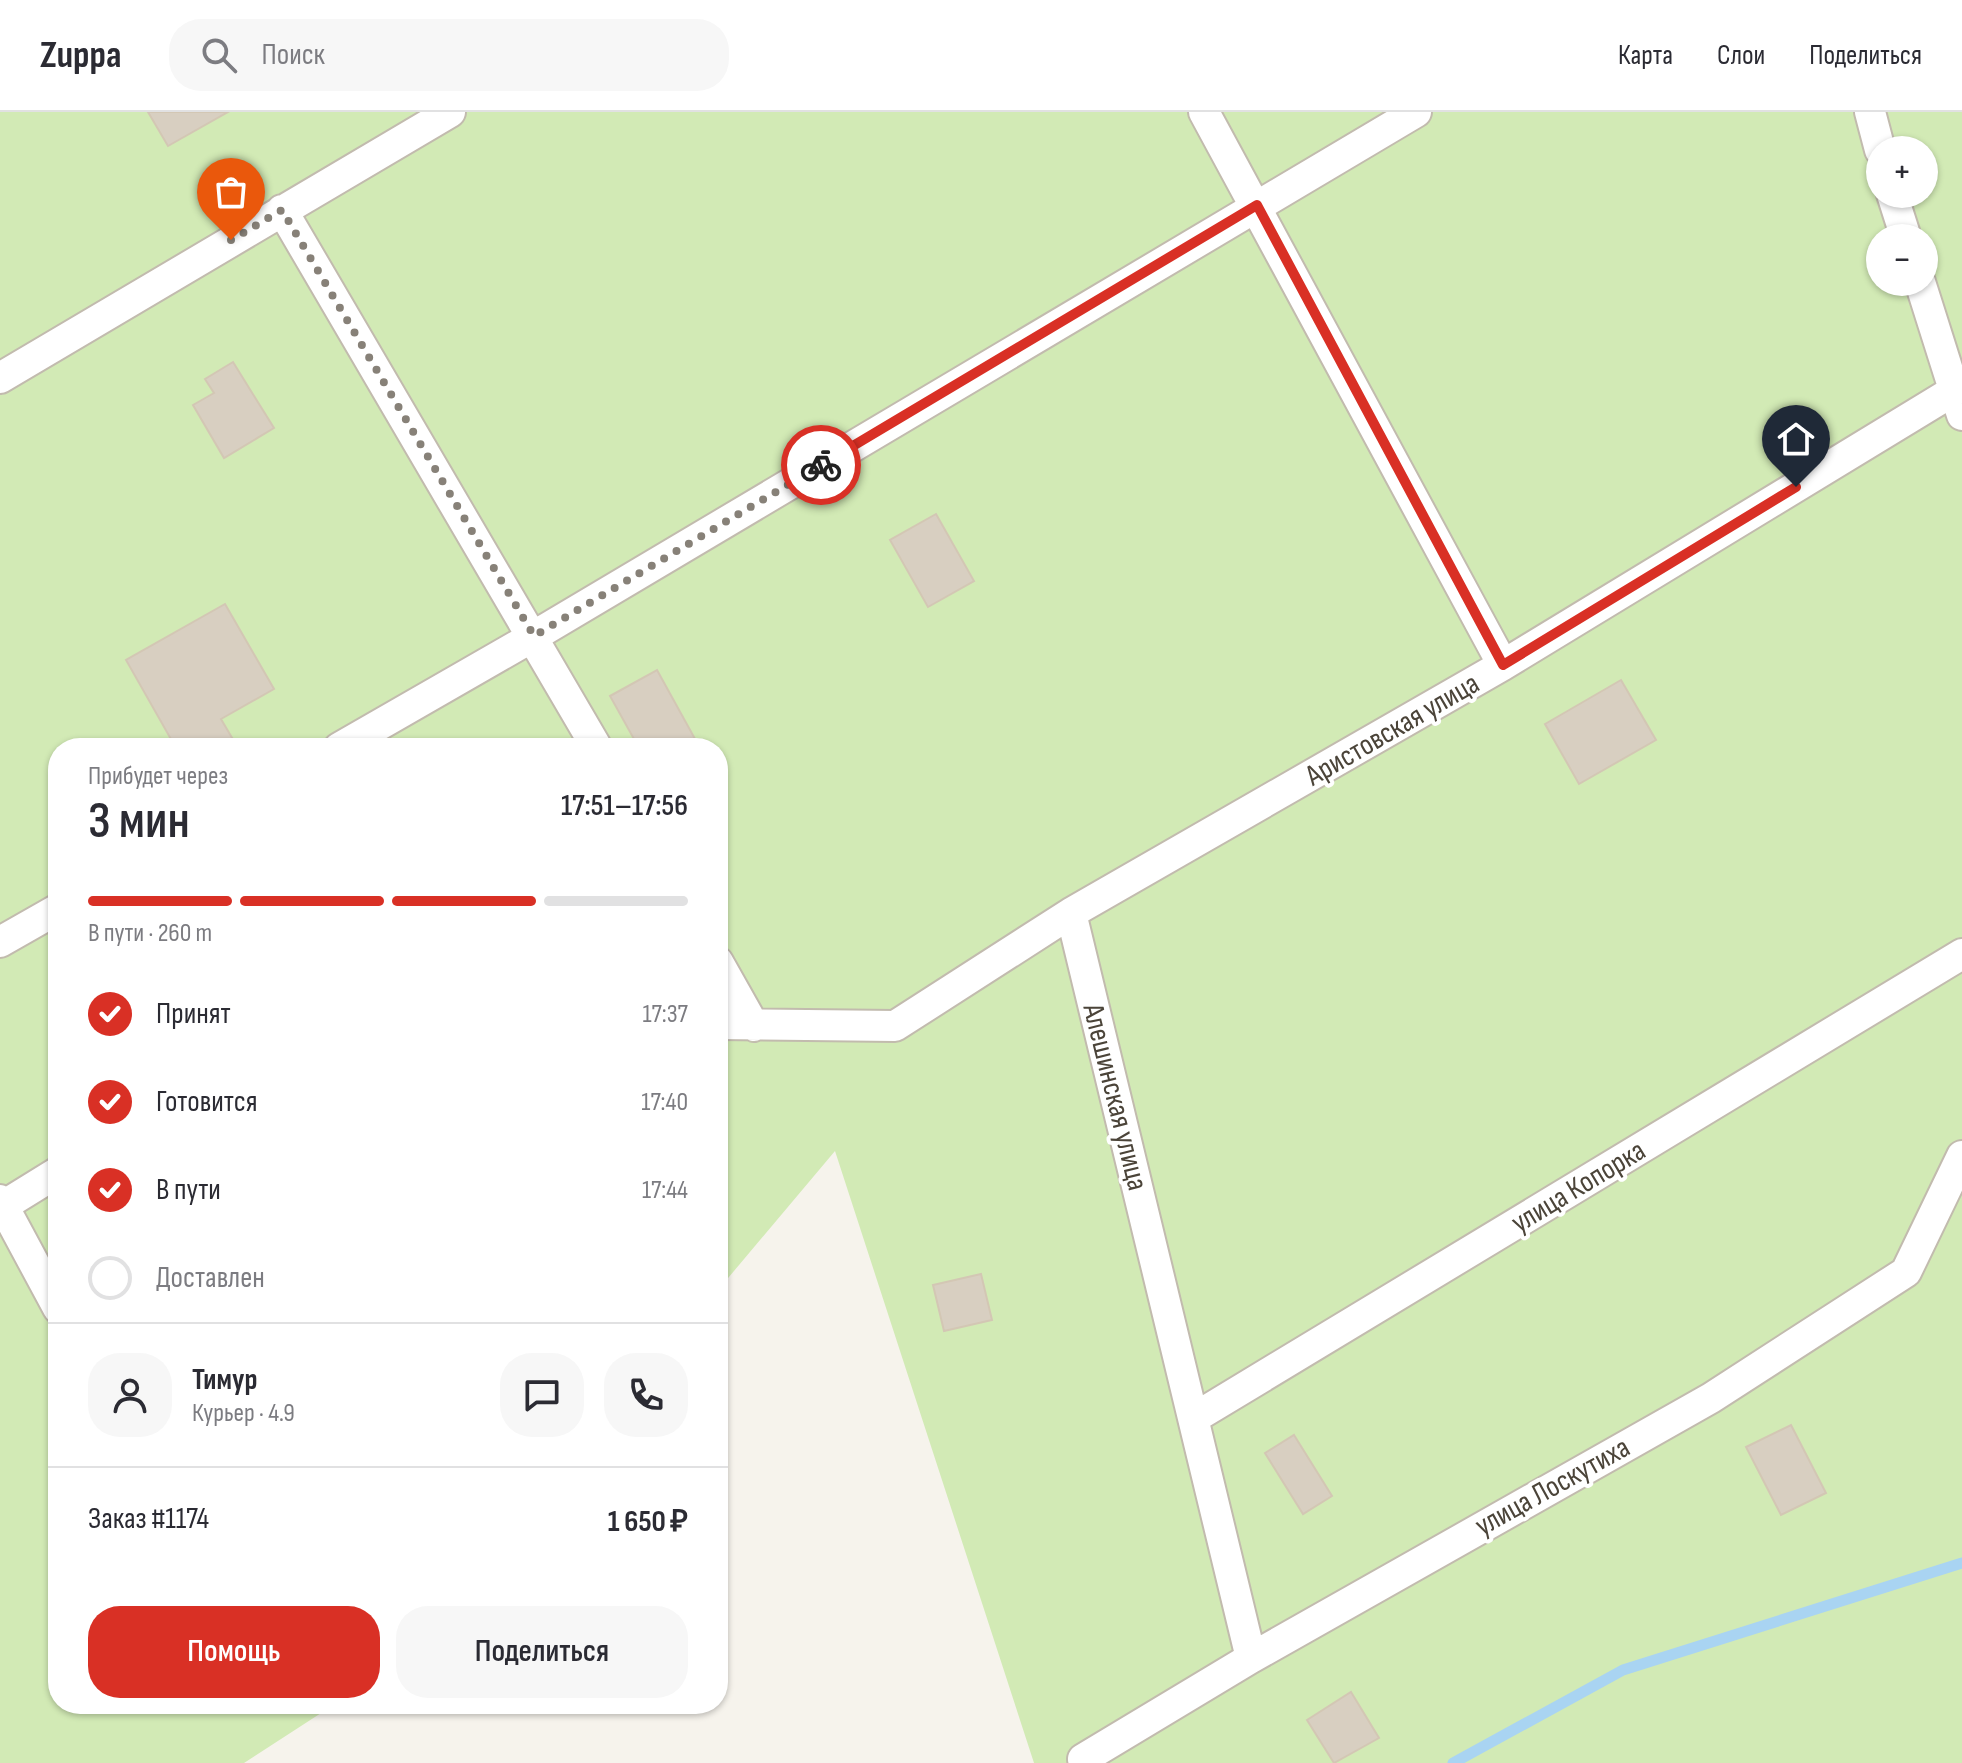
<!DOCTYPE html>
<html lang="ru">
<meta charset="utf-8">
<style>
body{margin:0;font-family:"Sofia Sans Condensed",sans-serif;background:#f7f7f7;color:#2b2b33;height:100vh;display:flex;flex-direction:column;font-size:30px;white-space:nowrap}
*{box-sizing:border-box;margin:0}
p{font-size:26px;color:#7c7c81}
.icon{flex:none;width:44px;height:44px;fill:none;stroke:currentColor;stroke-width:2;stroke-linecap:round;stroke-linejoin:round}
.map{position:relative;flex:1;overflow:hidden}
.drawer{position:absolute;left:48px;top:626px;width:680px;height:976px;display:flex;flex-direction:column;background:#fff;border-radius:32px;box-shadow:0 2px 6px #0004}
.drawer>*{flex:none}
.fabs{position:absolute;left:1866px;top:24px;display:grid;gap:16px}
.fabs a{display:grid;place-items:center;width:72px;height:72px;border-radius:50%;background:#fff;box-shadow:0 2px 6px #0004;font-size:40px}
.pin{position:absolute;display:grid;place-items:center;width:68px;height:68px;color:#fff;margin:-82px -34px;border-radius:50% 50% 50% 0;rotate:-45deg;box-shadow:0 0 8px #0007}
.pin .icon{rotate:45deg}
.courier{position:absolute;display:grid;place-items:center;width:80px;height:80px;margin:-40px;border:6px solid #d93025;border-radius:50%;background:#fff;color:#222;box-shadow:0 2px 10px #0007}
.overview em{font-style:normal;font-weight:600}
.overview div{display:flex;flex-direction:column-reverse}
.overview{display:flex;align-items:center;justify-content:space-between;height:136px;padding:0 40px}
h1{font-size:52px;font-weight:600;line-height:60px}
.bar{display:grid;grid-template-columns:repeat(4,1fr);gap:12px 8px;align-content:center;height:96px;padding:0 40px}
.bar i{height:10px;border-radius:6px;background:#e1e1e2}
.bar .current{background:#d93025}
.bar p{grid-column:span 4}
.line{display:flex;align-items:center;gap:20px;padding:0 40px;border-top:2px solid #e1e1e2}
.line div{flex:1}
.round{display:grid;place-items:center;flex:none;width:84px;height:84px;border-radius:32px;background:#f7f7f7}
ol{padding:0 40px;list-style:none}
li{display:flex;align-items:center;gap:24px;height:88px}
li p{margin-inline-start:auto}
li .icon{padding:8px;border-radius:50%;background:#d93025;color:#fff;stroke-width:4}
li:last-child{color:#7c7c81}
li i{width:44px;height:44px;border:4px solid #e1e1e2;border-radius:50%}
.primary-button{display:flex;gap:16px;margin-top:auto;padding:16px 40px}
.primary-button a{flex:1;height:92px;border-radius:32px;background:#d93025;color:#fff;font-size:32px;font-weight:600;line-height:92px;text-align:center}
.primary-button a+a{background:#f7f7f7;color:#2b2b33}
header{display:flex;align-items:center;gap:48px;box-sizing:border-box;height:112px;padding:0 40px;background:#fff;border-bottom:2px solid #e1e1e2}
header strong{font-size:38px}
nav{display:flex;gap:44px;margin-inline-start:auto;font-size:28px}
.search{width:560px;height:72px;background:#f7f7f7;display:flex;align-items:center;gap:20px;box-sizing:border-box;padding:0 28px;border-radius:32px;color:#7c7c81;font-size:30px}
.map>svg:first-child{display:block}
.green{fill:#d2eab5;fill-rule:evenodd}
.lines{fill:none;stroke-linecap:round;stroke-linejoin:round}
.stream{stroke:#a9d4f2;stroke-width:11}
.building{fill:#d8cfc1;stroke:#d3c7b4;stroke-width:2}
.minor-casing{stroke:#c2bbae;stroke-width:34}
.minor{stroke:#fff;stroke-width:30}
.done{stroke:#878178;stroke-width:8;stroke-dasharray:0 14.4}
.route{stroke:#d93025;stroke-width:10}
.labels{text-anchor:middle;stroke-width:8;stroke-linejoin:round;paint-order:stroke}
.street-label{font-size:30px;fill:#4b4439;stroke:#fff}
</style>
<header>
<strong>Zuppa</strong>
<div class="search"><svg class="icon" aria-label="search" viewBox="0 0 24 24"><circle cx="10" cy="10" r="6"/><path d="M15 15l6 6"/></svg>Поиск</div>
<nav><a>Карта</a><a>Слои</a><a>Поделиться</a></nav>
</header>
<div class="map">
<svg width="1962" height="1651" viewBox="0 0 1962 1651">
<rect width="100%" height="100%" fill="#f6f3ec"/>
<path class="green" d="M0 0H1962V1651H1034L835 1039 718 1178V636H58V1592H335L244 1651H0ZM1880 38H1924V82H1880ZM1880 126H1924V170H1880Z"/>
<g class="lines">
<path class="stream" d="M1453 1651 1623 1558 1962 1451"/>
</g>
<path class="building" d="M148 0H228L168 34Z
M233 250 274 316 224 346 193 293 214 281 205 267Z
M936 402 974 469 928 495 890 428Z
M225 492 274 577 221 607 238 636H176L126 548Z
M657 558 700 636H639L610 584Z
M1621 568 1656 628 1579 672 1545 612Z
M981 1162 992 1208 944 1219 933 1173Z
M1791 1313 1826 1381 1781 1403 1746 1335Z
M1294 1323 1332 1384 1303 1402 1265 1341Z
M1351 1580 1379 1626 1334 1651 1307 1608Z"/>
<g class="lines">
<g class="minor-casing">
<path id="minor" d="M1204 0 1503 553
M1870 0 1880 38
M1892 82 1906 126
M282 98 597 636
M1920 170 1962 303
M0 266 450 0
M339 636 534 524 1416 0
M1071 801 1503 553 1955 278
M0 830 58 797
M718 850 754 914
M718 912 895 914 1071 801 1251 1546
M0 1088 58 1196
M3 1094 58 1060
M1194 1306 1962 842
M1083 1647 1251 1546 1711 1286 1906 1160 1962 1044"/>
</g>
<use href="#minor" class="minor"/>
</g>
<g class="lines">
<path class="done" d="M231 128 282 98 534 524 821 353"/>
<path class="route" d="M821 353 1257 93 1503 553 1796 375"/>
</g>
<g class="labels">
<g class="street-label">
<text transform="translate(1392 617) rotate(-30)" y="10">Аристовская улица</text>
<text transform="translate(1116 985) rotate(76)" y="10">Алешинская улица</text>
<text transform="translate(1578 1074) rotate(-31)" y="10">улица Копорка</text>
<text transform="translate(1552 1374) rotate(-29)" y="10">улица Лоскутиха</text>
</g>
</g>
</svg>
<div class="fabs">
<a>+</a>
<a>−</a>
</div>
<div class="pin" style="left:231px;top:128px;background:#ea580c"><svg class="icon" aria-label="bag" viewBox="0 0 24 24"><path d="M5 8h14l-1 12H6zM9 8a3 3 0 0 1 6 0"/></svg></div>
<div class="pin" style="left:1796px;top:375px;background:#1f2937"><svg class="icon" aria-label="home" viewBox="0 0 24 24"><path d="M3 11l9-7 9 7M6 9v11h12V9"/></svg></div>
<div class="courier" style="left:821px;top:353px"><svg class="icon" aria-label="bike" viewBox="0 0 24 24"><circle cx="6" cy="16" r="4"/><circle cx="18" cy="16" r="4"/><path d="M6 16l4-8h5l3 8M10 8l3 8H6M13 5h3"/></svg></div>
<section class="drawer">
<div class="overview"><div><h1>3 мин</h1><p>Прибудет через</p></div><em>17:51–17:56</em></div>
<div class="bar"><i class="current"></i><i class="current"></i><i class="current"></i><i></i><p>В пути · 260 m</p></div>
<ol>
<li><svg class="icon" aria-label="check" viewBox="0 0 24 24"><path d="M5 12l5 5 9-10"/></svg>Принят<p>17:37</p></li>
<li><svg class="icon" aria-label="check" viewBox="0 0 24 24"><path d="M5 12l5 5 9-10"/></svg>Готовится<p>17:40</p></li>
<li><svg class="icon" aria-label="check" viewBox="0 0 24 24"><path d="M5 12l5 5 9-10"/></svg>В пути<p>17:44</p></li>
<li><i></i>Доставлен</li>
</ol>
<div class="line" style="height:144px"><a class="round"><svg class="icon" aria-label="person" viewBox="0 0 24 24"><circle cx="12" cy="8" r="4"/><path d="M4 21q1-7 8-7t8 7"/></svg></a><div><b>Тимур</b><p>Курьер · 4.9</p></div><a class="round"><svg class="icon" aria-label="chat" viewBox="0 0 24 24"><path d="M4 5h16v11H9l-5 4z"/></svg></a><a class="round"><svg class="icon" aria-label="phone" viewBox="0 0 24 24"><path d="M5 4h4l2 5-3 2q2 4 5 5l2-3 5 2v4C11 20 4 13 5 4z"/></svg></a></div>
<div class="line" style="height:104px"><div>Заказ #1174</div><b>1 650 ₽</b></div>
<div class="primary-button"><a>Помощь</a><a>Поделиться</a></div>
</section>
</div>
